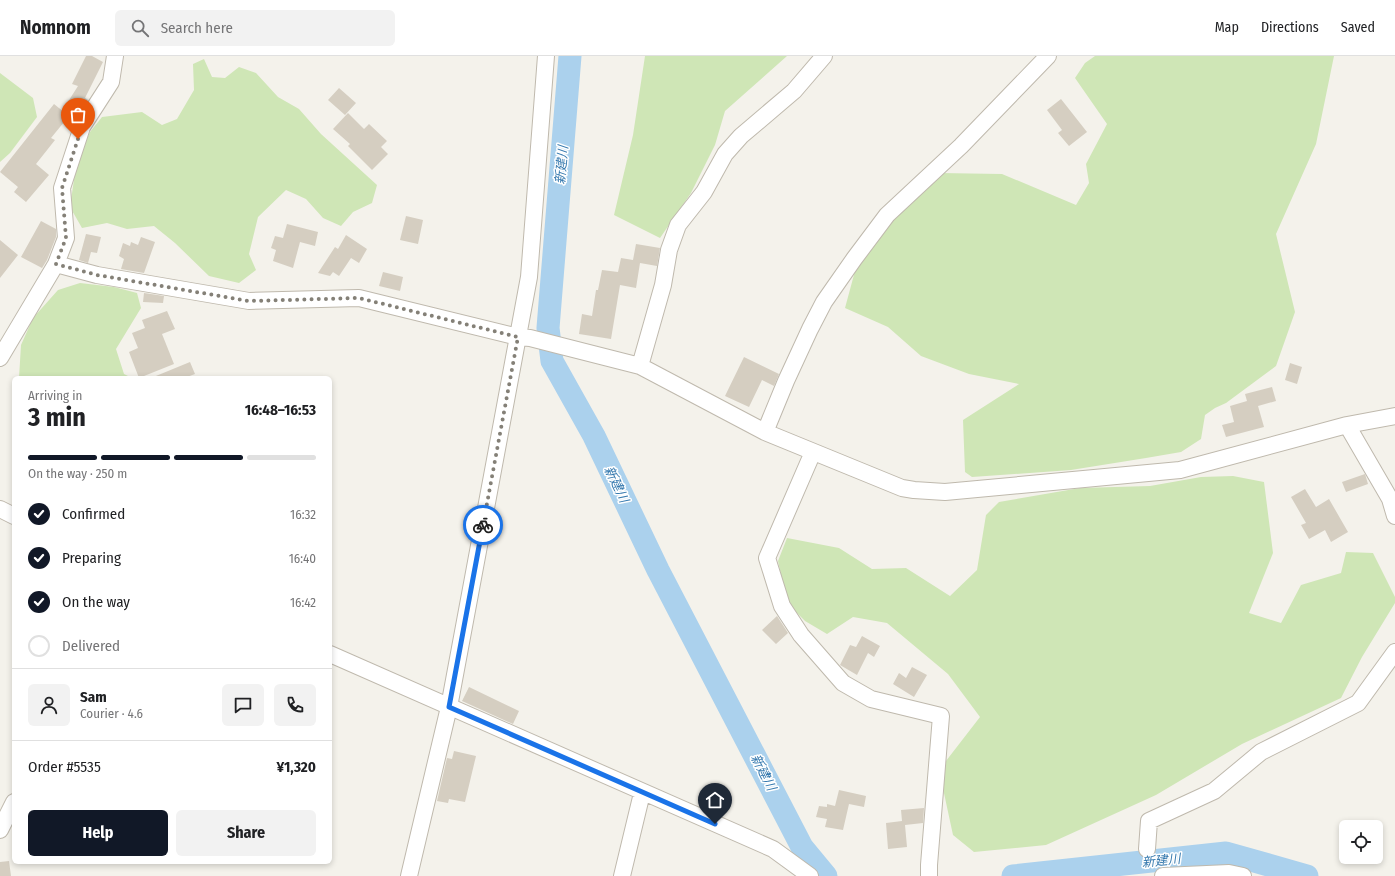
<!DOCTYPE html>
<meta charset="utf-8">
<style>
body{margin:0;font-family:"Fira Sans Condensed","Noto Sans JP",sans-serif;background:#f2f2f2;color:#202124;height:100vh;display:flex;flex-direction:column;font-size:15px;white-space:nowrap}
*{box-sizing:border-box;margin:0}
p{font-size:13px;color:#757577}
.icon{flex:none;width:22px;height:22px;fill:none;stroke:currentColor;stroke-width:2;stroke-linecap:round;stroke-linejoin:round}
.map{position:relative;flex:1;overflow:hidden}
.panel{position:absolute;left:12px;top:320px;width:320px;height:488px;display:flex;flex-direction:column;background:#fff;border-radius:6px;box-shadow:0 2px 6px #0003}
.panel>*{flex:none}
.controls{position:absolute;left:1339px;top:764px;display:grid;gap:8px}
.controls a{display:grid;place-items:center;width:44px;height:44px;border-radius:6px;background:#fff;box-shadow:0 2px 6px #0003;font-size:20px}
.pin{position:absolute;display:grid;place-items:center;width:34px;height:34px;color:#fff;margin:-41px -17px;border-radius:50% 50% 50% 0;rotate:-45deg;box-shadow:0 0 4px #0007}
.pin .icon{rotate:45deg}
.courier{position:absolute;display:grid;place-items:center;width:40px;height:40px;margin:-20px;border:3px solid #1a73e8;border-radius:50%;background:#fff;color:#222;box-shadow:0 1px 5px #0007}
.head em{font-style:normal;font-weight:700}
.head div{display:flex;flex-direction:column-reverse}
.head{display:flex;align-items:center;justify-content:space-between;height:68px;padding:0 16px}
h1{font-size:26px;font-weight:700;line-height:30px}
.bar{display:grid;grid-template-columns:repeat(4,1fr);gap:6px 4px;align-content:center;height:48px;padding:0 16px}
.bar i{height:5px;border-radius:3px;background:#e0e0e0}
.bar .on{background:#111827}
.bar p{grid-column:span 4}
.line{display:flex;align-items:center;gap:10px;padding:0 16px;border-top:1px solid #e0e0e0}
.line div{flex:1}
.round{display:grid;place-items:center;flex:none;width:42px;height:42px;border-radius:6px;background:#f2f2f2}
ol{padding:0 16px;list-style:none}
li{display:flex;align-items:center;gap:12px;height:44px}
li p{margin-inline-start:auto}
li .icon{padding:4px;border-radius:50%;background:#111827;color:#fff;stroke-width:4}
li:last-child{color:#757577}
li i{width:22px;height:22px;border:2px solid #e0e0e0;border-radius:50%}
.action{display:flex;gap:8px;margin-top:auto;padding:8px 16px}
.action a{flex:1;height:46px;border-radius:6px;background:#111827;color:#fff;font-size:16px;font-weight:700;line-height:46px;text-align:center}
.action a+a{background:#f2f2f2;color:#202124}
header{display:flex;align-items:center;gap:24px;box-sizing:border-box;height:56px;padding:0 20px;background:#fff;border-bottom:1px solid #e0e0e0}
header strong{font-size:19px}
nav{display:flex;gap:22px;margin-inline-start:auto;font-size:14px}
.search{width:280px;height:36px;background:#f2f2f2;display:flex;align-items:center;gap:10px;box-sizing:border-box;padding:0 14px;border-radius:6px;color:#757577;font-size:15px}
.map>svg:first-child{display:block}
.green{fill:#cfe6b6}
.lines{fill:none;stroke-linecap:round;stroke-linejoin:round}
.river{stroke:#abd1ed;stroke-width:23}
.building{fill:#d5cec1}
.minor-casing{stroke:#bfb9ad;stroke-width:18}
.minor{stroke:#fff;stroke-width:16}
.done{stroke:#848077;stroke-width:4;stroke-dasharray:0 7.2}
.route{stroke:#1a73e8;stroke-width:5}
.labels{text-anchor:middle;stroke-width:3;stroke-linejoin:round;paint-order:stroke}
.water-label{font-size:13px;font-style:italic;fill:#377aaf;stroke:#fff}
</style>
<header>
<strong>Nomnom</strong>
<div class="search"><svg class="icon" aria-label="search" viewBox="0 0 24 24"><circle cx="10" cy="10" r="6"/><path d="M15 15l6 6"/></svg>Search here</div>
<nav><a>Map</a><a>Directions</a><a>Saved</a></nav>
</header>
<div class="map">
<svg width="1395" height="820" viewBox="0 0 1395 820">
<rect width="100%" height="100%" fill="#f4f2eb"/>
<path class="green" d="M645 0H787L725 55 715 89 691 137 660 182 614 159 633 79Z
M1095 0H1334L1316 88 1276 178 1295 256 1276 310 1226 347 1215 352 1205 359 1201 383 1181 396 1146 402 1071 414 972 421 965 416 963 364 1019 328 969 318 921 300 888 271 845 252 855 215 890 167 939 117 1002 118 1076 149 1089 127 1086 108 1107 68 1075 22 1085 7Z
M204 3 212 21 225 22 239 11 256 17 278 41 299 53 321 78 377 129 372 147 353 156 341 170 323 162 306 143 286 134 258 161 249 198 256 214 239 227 209 220 175 187 154 170 127 173 107 167 82 172 70 151 77 103 90 76 102 61 142 56 162 69 177 63 194 34 193 8Z
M0 17 33 42 37 61 10 97 0 106Z
M80 227 114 231 137 237 141 252 116 293 124 318 132 322H19L21 289 33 262 58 234Z
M1233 420 1264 426 1273 497 1249 557 1281 567 1301 529 1341 517 1346 496 1373 497 1395 541V547L1362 601 1341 642 1242 688 1156 739 1046 789 974 796 953 779 939 714 980 661 948 618 887 567 853 561 827 578 805 565 787 547 778 505 787 482 839 492 872 513 906 512 950 540 977 514 986 459 999 446 1080 432 1150 430 1201 421Z"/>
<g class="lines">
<path class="river" d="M570 0 548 272 552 305 594 380 658 514 802 791 826 820
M1013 820 1226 797 1307 820"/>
</g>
<path class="building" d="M86 0H92L103 6 85 42 88 44 77 61 64 52 78 30 72 28Z
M339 32 356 47 345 59 328 44Z
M1061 43 1087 76 1069 90 1058 77 1062 74 1047 54Z
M54 48 69 60 51 82 55 84 36 108 49 119 26 146 14 136 18 131 0 116Z
M348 57 364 73 369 68 387 85 381 91 388 98 372 114 348 90 350 88 333 73Z
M406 160 423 164 418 188 400 184Z
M41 165 56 173V181L47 204 42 212 21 201Z
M287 168 318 176 315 190 300 186 293 212 273 205 276 194 271 192 275 180 283 182Z
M86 178 101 181 97 197 91 196 88 207 79 204Z
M346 179 367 193 359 207 351 202 339 220 333 216 330 220 318 217 335 191 338 193Z
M141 181 155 186 144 217 121 213 124 203 119 200 123 187 130 190 131 186 138 189Z
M0 184 18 199 0 222Z
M636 188 660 192 657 210 640 207 636 232 620 229 611 283 579 278 582 258 592 260 596 234H598L602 214 618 216 621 202 633 204Z
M383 216 403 221 400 235 379 230Z
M144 237 164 240 163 247 143 246Z
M167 255 175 273 162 278 174 308 139 322 129 296 138 292 132 277 145 272 142 264Z
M744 301 779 318 774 330 762 324 749 351 725 340Z
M190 306 195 318 184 322H151Z
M1290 307 1302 311 1297 328 1285 324Z
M1272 331 1276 345 1258 350 1264 371 1226 381 1222 369 1234 366 1230 350 1247 345 1245 338Z
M1365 418 1368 428 1346 436 1342 426Z
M1305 433 1316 451 1329 443 1348 476 1331 486 1325 474 1309 483 1301 469 1306 467 1291 441Z
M777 560 788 577 776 588 762 574Z
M862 580 880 590 874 601 868 597 857 619 840 609 850 589 856 591Z
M912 611 927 619 914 641 893 628 899 617 906 622Z
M469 631 519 655 513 668 462 645Z
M454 695 476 700 465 746 449 743 448 747 437 745 447 702 452 703Z
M839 734 866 740 864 751 849 748 843 774 825 771 827 763 816 761 819 750 827 751V748L835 750Z
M924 752 923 767 905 769 907 791 888 793 886 767 902 765 901 754Z
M9 805 11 820H0V806Z"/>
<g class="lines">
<g class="minor-casing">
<path id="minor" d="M56 208 97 219 249 245 359 242 518 281 530 282 640 310 765 376 902 432 914 434 945 436 1180 414 1347 369 1395 360
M0 302 56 208 66 182 62 132 82 71 111 26 115 0
M640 310 663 229 669 194 678 169 704 136 725 98 741 80 794 35 824 0
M1347 369 1390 443 1395 460
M765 376 786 325 810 273 824 246 854 203 887 159 961 90 1048 0
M813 396 767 502 782 550 801 579 843 627 871 643 941 660 929 809V820
M0 453 14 460
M330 598 773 793 810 820
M0 774 14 746
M1147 793 1149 765 1214 735 1261 696 1358 647 1395 596
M409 820 449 651 529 221 546 0
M622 820 642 737
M1163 820 1229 817 1243 820"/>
</g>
<use href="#minor" class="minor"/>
</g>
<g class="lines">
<path class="done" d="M78 83 62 132 66 182 56 208 97 219 249 245 359 242 518 281 483 469"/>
<path class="route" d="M483 469 449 651 715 768"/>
</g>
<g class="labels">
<g class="water-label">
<text transform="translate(561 109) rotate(-85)" y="5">新建川</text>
<text transform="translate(617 428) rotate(64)" y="5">新建川</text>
<text transform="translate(764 716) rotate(63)" y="5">新建川</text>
<text transform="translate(1161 804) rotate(-6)" y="5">新建川</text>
</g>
</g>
</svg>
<div class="controls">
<a><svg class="icon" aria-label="locate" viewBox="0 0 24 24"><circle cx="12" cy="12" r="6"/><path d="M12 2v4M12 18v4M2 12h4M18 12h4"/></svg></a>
</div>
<div class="pin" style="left:78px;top:83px;background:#ea580c"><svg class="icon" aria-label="bag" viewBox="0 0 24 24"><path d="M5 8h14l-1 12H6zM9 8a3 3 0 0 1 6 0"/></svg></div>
<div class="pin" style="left:715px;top:768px;background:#1f2937"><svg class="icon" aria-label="home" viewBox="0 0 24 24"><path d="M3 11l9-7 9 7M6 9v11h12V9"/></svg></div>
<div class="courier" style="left:483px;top:469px"><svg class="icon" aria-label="bike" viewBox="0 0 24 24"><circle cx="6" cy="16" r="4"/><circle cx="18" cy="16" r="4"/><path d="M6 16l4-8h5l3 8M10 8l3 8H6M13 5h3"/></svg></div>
<section class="panel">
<div class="head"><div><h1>3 min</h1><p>Arriving in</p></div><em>16:48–16:53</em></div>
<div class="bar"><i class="on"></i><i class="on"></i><i class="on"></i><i></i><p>On the way · 250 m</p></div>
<ol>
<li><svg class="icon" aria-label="check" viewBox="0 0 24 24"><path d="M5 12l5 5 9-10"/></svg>Confirmed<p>16:32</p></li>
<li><svg class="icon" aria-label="check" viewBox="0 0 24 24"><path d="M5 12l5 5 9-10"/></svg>Preparing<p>16:40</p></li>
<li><svg class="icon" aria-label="check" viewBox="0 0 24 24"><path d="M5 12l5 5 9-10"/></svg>On the way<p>16:42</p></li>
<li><i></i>Delivered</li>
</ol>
<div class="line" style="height:72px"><a class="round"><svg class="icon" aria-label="person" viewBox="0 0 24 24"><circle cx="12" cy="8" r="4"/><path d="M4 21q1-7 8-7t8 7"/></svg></a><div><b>Sam</b><p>Courier · 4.6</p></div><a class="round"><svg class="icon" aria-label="chat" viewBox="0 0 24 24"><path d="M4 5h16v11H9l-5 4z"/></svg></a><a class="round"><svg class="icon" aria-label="phone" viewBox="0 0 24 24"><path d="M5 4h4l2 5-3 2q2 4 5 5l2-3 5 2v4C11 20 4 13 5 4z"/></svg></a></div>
<div class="line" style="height:52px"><div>Order #5535</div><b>¥1,320</b></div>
<div class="action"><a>Help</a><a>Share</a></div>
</section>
</div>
